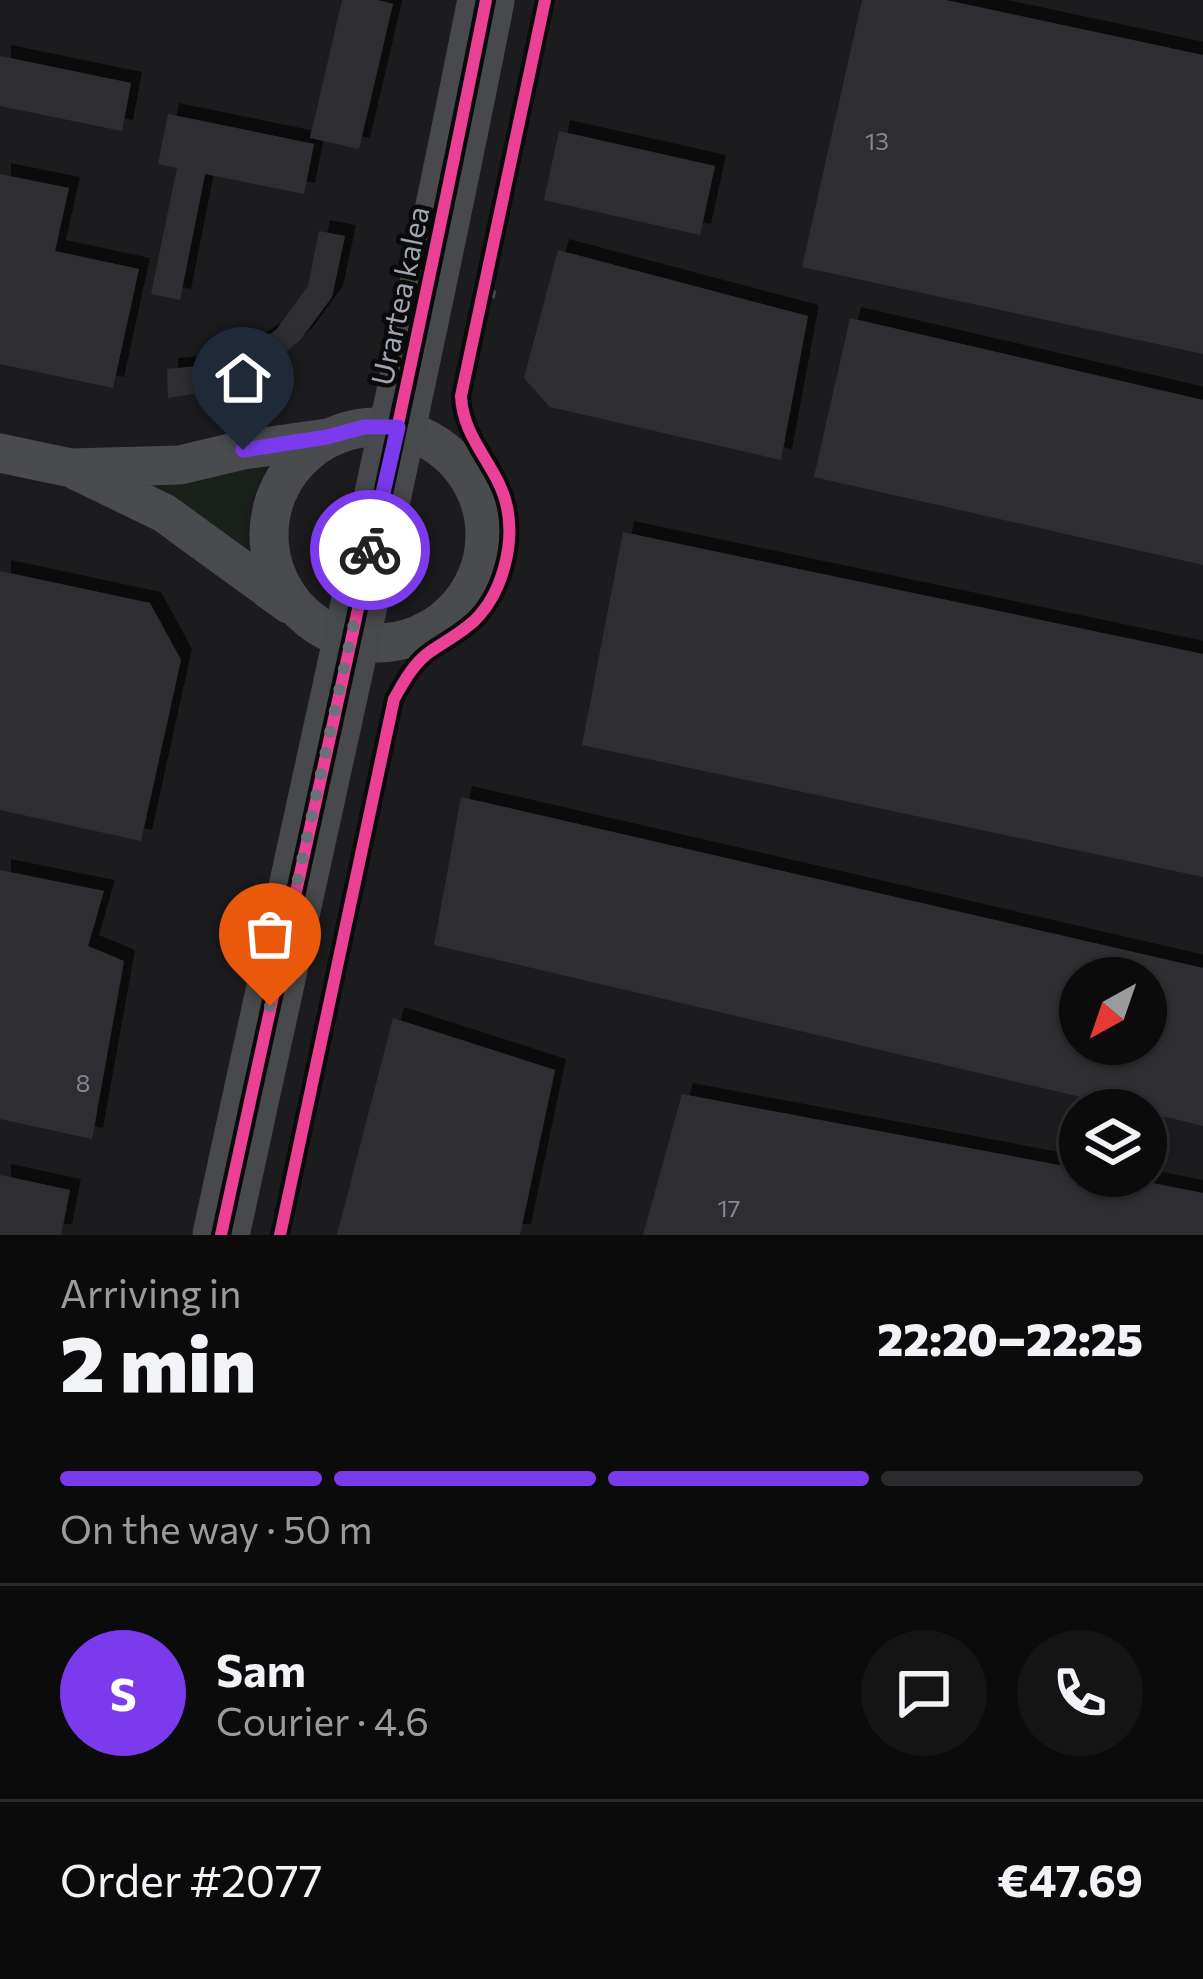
<!DOCTYPE html>
<meta charset="utf-8">
<style>
body{margin:0;font-family:Commissioner,sans-serif;background:#141415;color:#f1f3f6;height:100vh;display:flex;flex-direction:column;font-size:45px;white-space:nowrap}
*{box-sizing:border-box;margin:0}
p{font-size:39px;color:#9a9b9d}
.icon{flex:none;width:66px;height:66px;fill:none;stroke:currentColor;stroke-width:2;stroke-linecap:round;stroke-linejoin:round}
.map{position:relative;height:1235px;overflow:hidden}
.details{display:flex;flex-direction:column;background:#0b0b0c;flex:1}
.details>*{flex:none}
.needle{width:78px;rotate:220deg}
.fabs{position:absolute;left:1059px;top:957px;display:grid;gap:24px}
.fabs a{display:grid;place-items:center;width:108px;height:108px;border-radius:50%;background:#0b0b0c;box-shadow:0 3px 9px #0004,0 0 0 3px #2b2b2d;font-size:60px}
.pin{position:absolute;display:grid;place-items:center;width:102px;height:102px;color:#fff;margin:-123px -51px;border-radius:50% 50% 50% 0;rotate:-45deg;box-shadow:0 0 12px #0007}
.pin .icon{rotate:45deg}
.courier{position:absolute;display:grid;place-items:center;width:120px;height:120px;margin:-60px;border:9px solid #7c3aed;border-radius:50%;background:#fff;color:#222;box-shadow:0 3px 15px #0007}
.head em{font-style:normal;font-weight:800}
.head div{display:flex;flex-direction:column-reverse}
.head{display:flex;align-items:center;justify-content:space-between;height:204px;padding:0 60px}
h1{font-size:78px;font-weight:800;line-height:90px}
.bar{display:grid;grid-template-columns:repeat(4,1fr);gap:18px 12px;align-content:center;height:144px;padding:0 60px}
.bar i{height:15px;border-radius:9px;background:#2b2b2d}
.bar .active{background:#7c3aed}
.bar p{grid-column:span 4}
.line{display:flex;align-items:center;gap:30px;padding:0 60px;border-top:3px solid #2b2b2d}
.line div{flex:1}
.round{display:grid;place-items:center;flex:none;width:126px;height:126px;border-radius:63px;background:#141415}
.map>svg:first-child{display:block}
.built{fill:#1c1c1e;fill-rule:evenodd}
.green{fill:#1a201a}
.building{fill:#2e2e30;fill-rule:evenodd;filter:url(#shadow)}
.lines{fill:none;stroke-linecap:round;stroke-linejoin:round}
.path{stroke:#45474a;stroke-width:8;stroke-dasharray:6 9;stroke-linecap:butt}
.street{stroke:#4a4b4f;stroke-width:39}
.secondary{stroke:#48494c;stroke-width:57}
.cycleway-casing{stroke:#0a0a0b;stroke-width:20}
.cycleway{stroke:#ea4096;stroke-width:12}
.done{stroke:#6d7079;stroke-width:12;stroke-dasharray:0 21.6}
.route{stroke:#7c3aed;stroke-width:15}
.labels{text-anchor:middle;stroke-width:9;stroke-linejoin:round;paint-order:stroke}
.number-label{font-size:24px;fill:#848791}
.street-label{font-size:30px;fill:#a0a5b1;stroke:#0a0a0b}
</style>
<div class="map">
<svg width="1203" height="1235" viewBox="0 0 1203 1235">
<defs>
<filter id="shadow"><feDropShadow dx="11" dy="-11" stdDeviation="0" flood-color="#0009"/></filter>
</defs>
<rect width="100%" height="100%" fill="#0f0f10"/>
<path class="built" d="M0 0H1203V1235H0ZM1080 978H1146V1044H1080ZM1080 1110H1146V1176H1080Z"/>
<path class="green" d="M267 463 245 513 244 557 132 484Z"/>
<path class="building" d="M342 0H378L393 4 359 149 310 138Z
M862 0H946L1203 55V354L802 267Z
M0 56 131 83 122 131 0 106Z
M168 114 314 144 304 194 205 174 180 300 151 294 177 168 158 164Z
M559 131 715 166 700 235 544 200Z
M0 174 69 188 55 251 139 269 113 388 0 364Z
M319 231 345 236 332 297 301 339 270 367 227 388 168 398 167 369 222 364 276 330 308 286Z
M558 250 808 316 781 460 550 407 524 378Z
M850 318 1203 400V565L814 477Z
M623 532 1203 654V877L582 745Z
M0 571 150 603 181 660 141 841 0 810Z
M461 797 1203 968V1126L1146 1112V1110H1136L434 945ZM1080 978H1146V1044H1080Z
M0 870 104 891 88 946 124 961 92 1139 0 1119Z
M393 1018 555 1070 520 1235H337Z
M682 1094 1080 1169V1176H1116L1203 1193V1235H643Z
M0 1175 70 1190 61 1235H0Z"/>
<g class="lines">
<path class="path" d="M475 290 497 295"/>
<path class="street" d="M269 535a108 108 0 1 1 216 0a108 108 0 1 1-216 0Z
M0 453 71 468 180 465 243 450 327 438
M75 470 164 513 289 604"/>
<path class="secondary" d="M221 1235C310 823 404 413 486 0"/>
<g class="cycleway-casing">
<path id="cycleway" d="M221 1235C310 823 404 413 486 0
M280 1235 394 699C403 683 412 666 427 654 442 643 460 634 474 621 502 594 515 545 507 507 498 465 463 441 461 396L545 0"/>
</g>
<use href="#cycleway" class="cycleway"/>
</g>
<g class="lines">
<path class="done" d="M270 1006 370 550"/>
<path class="route" d="M243 450 327 437 364 427H398L370 550"/>
</g>
<g class="labels">
<g class="number-label">
<text x="877" y="150">13</text>
<text x="83" y="1092">8</text>
<text x="729" y="1217">17</text>
</g>
<g class="street-label">
<text transform="translate(401 296) rotate(-78)" y="10">Urartea kalea</text>
</g>
</g>
</svg>
<div class="fabs">
<a><svg class="needle" viewBox="-14 -14 28 28"><path d="M0-13l5 13h-10z" fill="#e53935"/><path d="M0 13l5-13h-10z" fill="#9a9b9d"/></svg></a>
<a><svg class="icon" aria-label="layers" viewBox="0 0 24 24"><path d="M12 4l9 5-9 5-9-5zM3 14l9 5 9-5"/></svg></a>
</div>
<div class="pin" style="left:270px;top:1006px;background:#ea580c"><svg class="icon" aria-label="bag" viewBox="0 0 24 24"><path d="M5 8h14l-1 12H6zM9 8a3 3 0 0 1 6 0"/></svg></div>
<div class="pin" style="left:243px;top:450px;background:#1f2937"><svg class="icon" aria-label="home" viewBox="0 0 24 24"><path d="M3 11l9-7 9 7M6 9v11h12V9"/></svg></div>
<div class="courier" style="left:370px;top:550px"><svg class="icon" aria-label="bike" viewBox="0 0 24 24"><circle cx="6" cy="16" r="4"/><circle cx="18" cy="16" r="4"/><path d="M6 16l4-8h5l3 8M10 8l3 8H6M13 5h3"/></svg></div>
</div>
<section class="details">
<div class="head"><div><h1>2 min</h1><p>Arriving in</p></div><em>22:20–22:25</em></div>
<div class="bar"><i class="active"></i><i class="active"></i><i class="active"></i><i></i><p>On the way · 50 m</p></div>
<div class="line" style="height:216px"><b class="round" style="background:#7c3aed;color:#fff">S</b><div><b>Sam</b><p>Courier · 4.6</p></div><a class="round"><svg class="icon" aria-label="chat" viewBox="0 0 24 24"><path d="M4 5h16v11H9l-5 4z"/></svg></a><a class="round"><svg class="icon" aria-label="phone" viewBox="0 0 24 24"><path d="M5 4h4l2 5-3 2q2 4 5 5l2-3 5 2v4C11 20 4 13 5 4z"/></svg></a></div>
<div class="line" style="height:156px"><div>Order #2077</div><b>€47.69</b></div>
</section>
